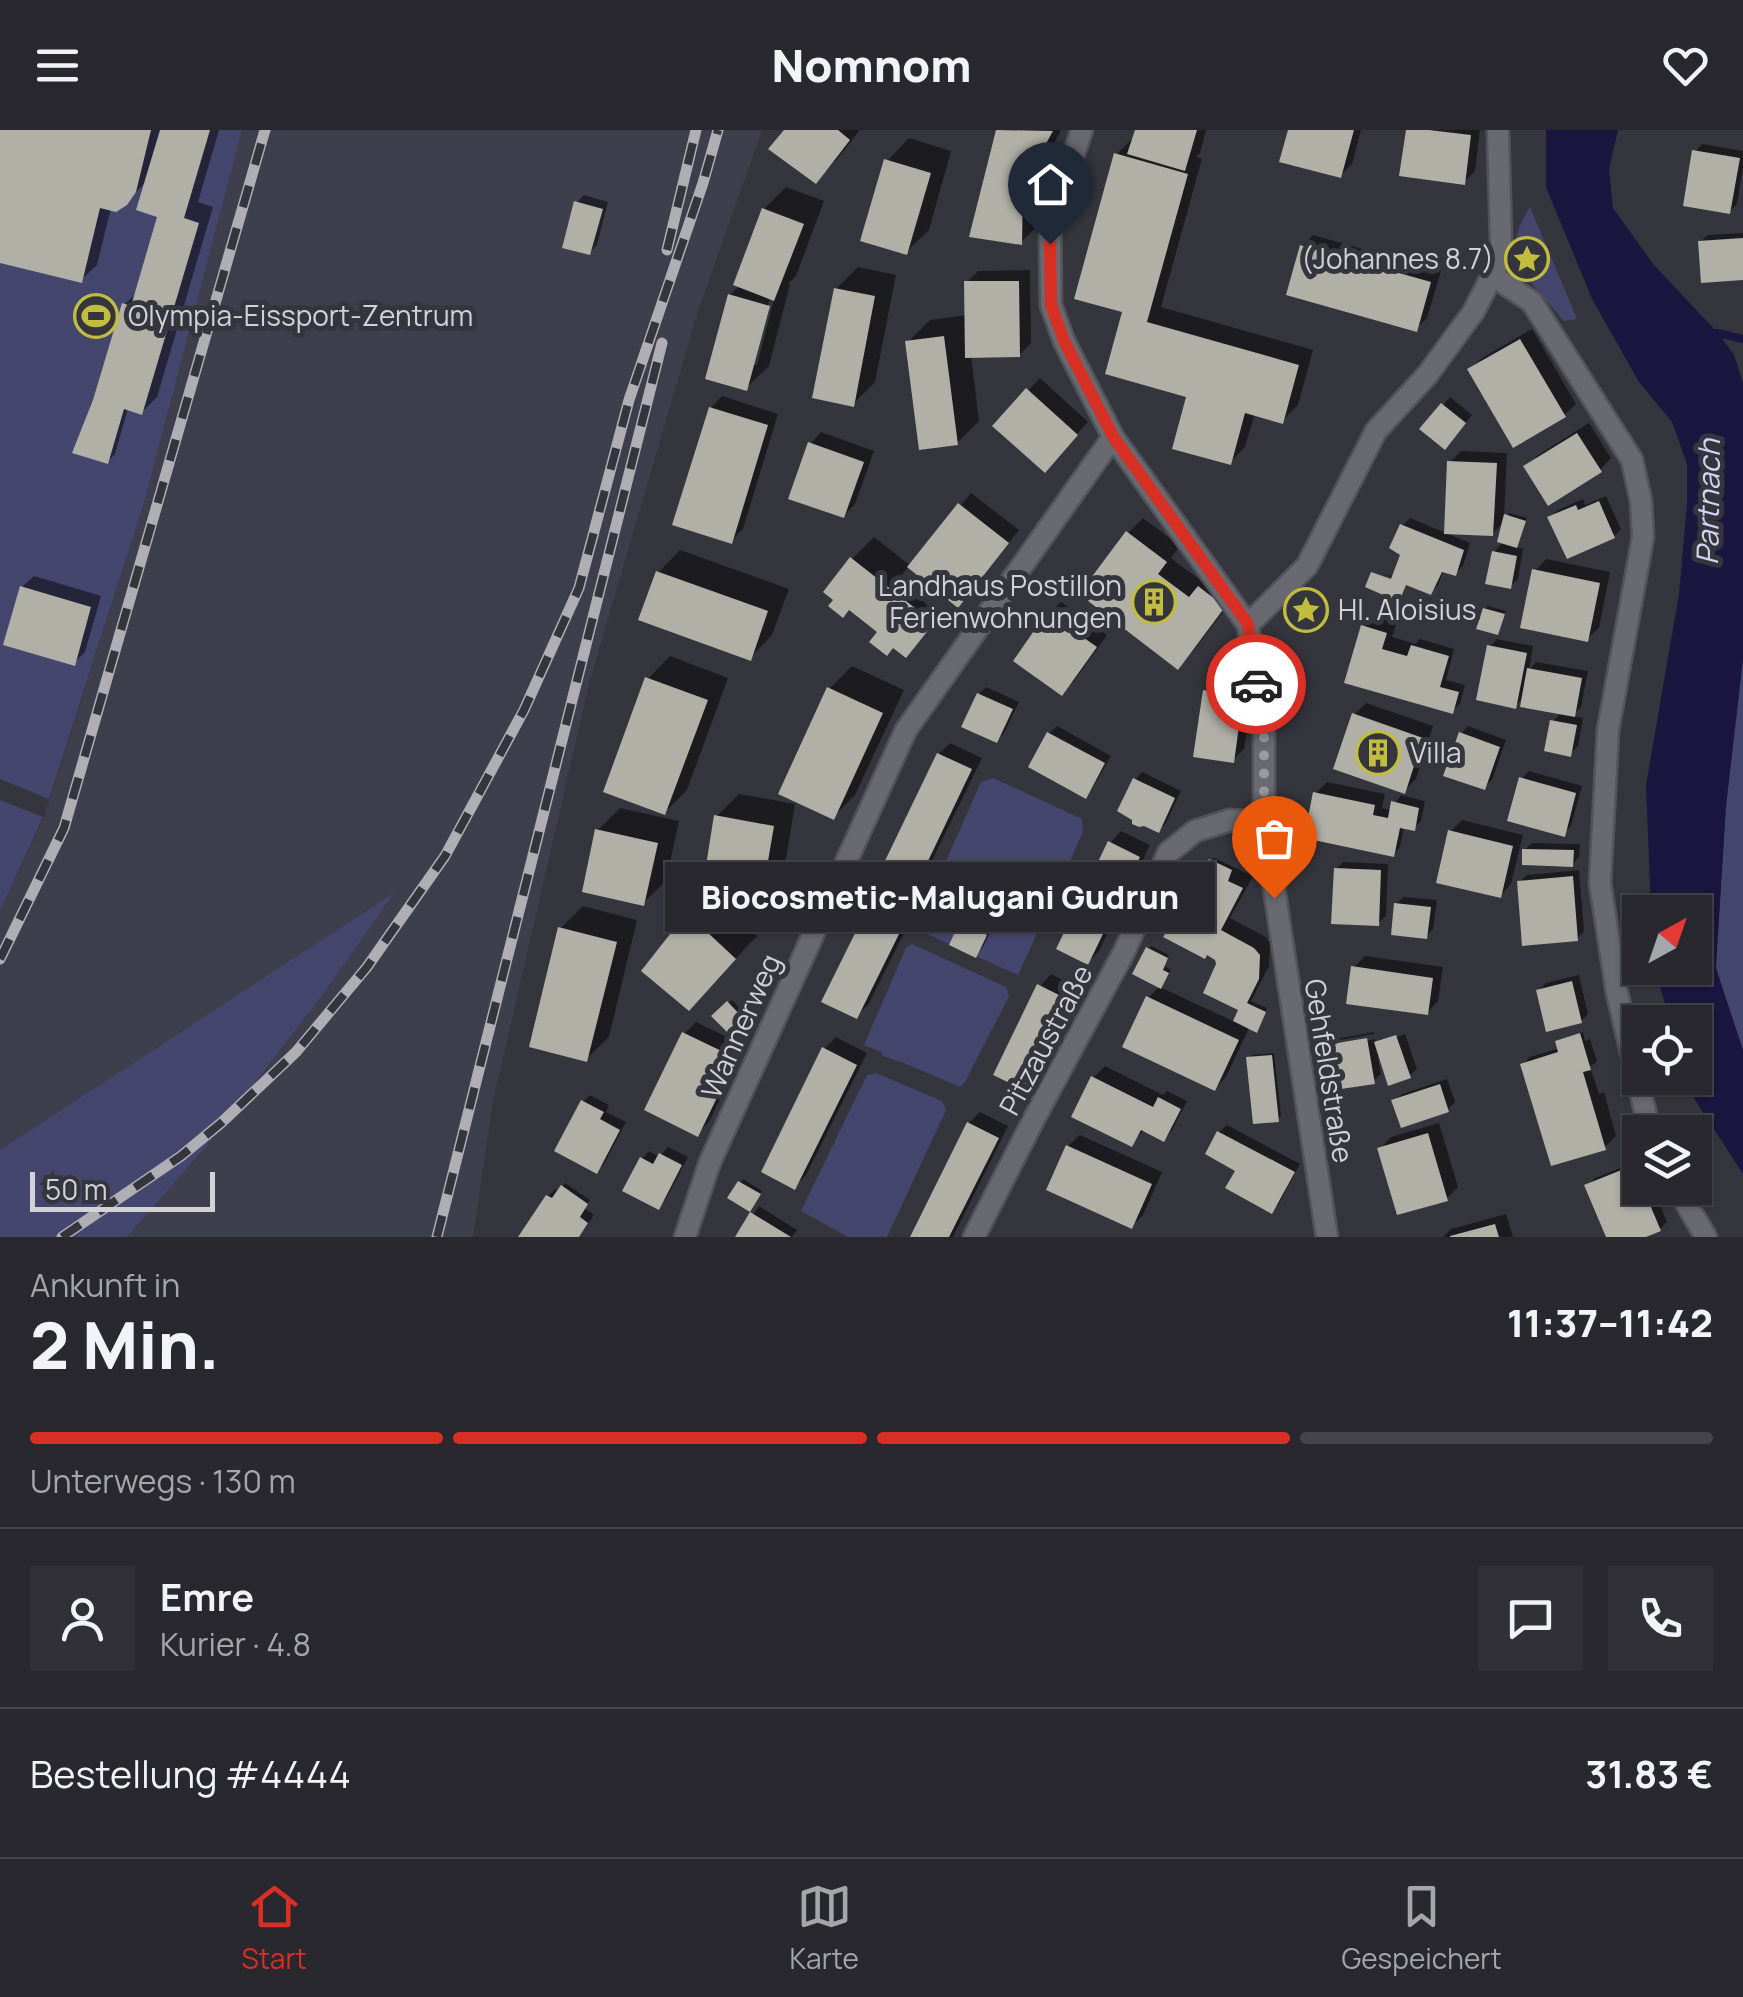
<!DOCTYPE html>
<html lang="de">
<meta charset="utf-8">
<style>
body{margin:0;font-family:Manrope,sans-serif;background:#303036;color:#f1f3f6;height:100vh;display:flex;flex-direction:column;font-size:38px;white-space:nowrap}
*{box-sizing:border-box;margin:0}
p{font-size:32px;color:#a5a6aa}
.icon{flex:none;width:55px;height:55px;fill:none;stroke:currentColor;stroke-width:2;stroke-linecap:round;stroke-linejoin:round}
.map{position:relative;height:1107px;overflow:hidden}
.details{display:flex;flex-direction:column;background:#28282e;flex:1}
.details>*{flex:none}
.needle{width:65px;rotate:40deg}
.buttons{position:absolute;left:1622px;top:765px;display:grid;gap:20px}
.buttons a{display:grid;place-items:center;width:90px;height:90px;border-radius:0px;background:#28282e;box-shadow:0 2px 8px #0004,0 0 0 2px #44444a;font-size:50px}
.scale{position:absolute;left:30px;bottom:25px;width:185px;box-sizing:border-box;padding-left:10px;border:5px solid #d1d1d6;border-top:0;font-size:28px;line-height:35px;white-space:nowrap;color:#d1d1d6;-webkit-text-stroke:8px #35363d;paint-order:stroke}
.pin{position:absolute;display:grid;place-items:center;width:85px;height:85px;color:#fff;margin:-102px -42px;border-radius:50% 50% 50% 0;rotate:-45deg;box-shadow:0 0 10px #0007}
.pin .icon{rotate:45deg}
.courier{position:absolute;display:grid;place-items:center;width:100px;height:100px;margin:-50px;border:8px solid #d93025;border-radius:50%;background:#fff;color:#222;box-shadow:0 2px 12px #0007}
.bubble{position:absolute;height:70px;border-radius:0px;background:#28282e;box-shadow:0 2px 8px #0004,0 0 0 2px #44444a;font-size:32px;font-weight:800;line-height:70px;text-align:center}
.head em{font-style:normal;font-weight:800}
.head div{display:flex;flex-direction:column-reverse}
.head{display:flex;align-items:center;justify-content:space-between;height:170px;padding:0 30px}
h1{font-size:65px;font-weight:800;line-height:75px}
.bar{display:grid;grid-template-columns:repeat(4,1fr);gap:15px 10px;align-content:center;height:120px;padding:0 30px}
.bar i{height:12px;border-radius:8px;background:#44444a}
.bar .on{background:#d93025}
.bar p{grid-column:span 4}
.line{display:flex;align-items:center;gap:25px;padding:0 30px;border-top:2px solid #44444a}
.line div{flex:1}
.round{display:grid;place-items:center;flex:none;width:105px;height:105px;border-radius:0px;background:#303036}
header{display:flex;justify-content:space-between;align-items:center;height:130px;padding:0 30px;background:#28282e;font-size:45px;font-weight:800}
.tab-bar{display:flex;justify-content:space-around;align-items:center;height:140px;border-top:2px solid #44444a;background:#28282e;font-size:28px;color:#a5a6aa}
.tab-bar a{display:grid;justify-items:center;gap:5px}
.tab-bar .on{color:#d93025}
.map>svg:first-child{display:block}
.built{fill:#3e3f4c}
.green{fill:#45466d}
.water{fill:#191640}
.shadow{fill:#0007;fill-rule:evenodd}
.lines{fill:none;stroke-linecap:round;stroke-linejoin:round}
.stream{stroke:#191640;stroke-width:8}
.building{fill:#b0b0a7}
.street-casing{stroke:#535359;stroke-width:25}
.street{stroke:#696a71;stroke-width:20}
.rail-casing{stroke:#aeaeb4;stroke-width:11}
.rail{stroke:#35363d;stroke-width:8;stroke-dasharray:22;stroke-linecap:butt}
.done{stroke:#9a9ba0;stroke-width:10;stroke-dasharray:0 18}
.route{stroke:#d93025;stroke-width:12}
.labels{text-anchor:middle;stroke-width:10;stroke-linejoin:round;paint-order:stroke}
.poi-label{font-size:28px;fill:#d1d1d6;stroke:#35363d;text-anchor:start}
.street-label{font-size:28px;fill:#d1d1d6;stroke:#35363d}
.water-label{font-size:30px;font-style:italic;fill:#d2d4f4;stroke:#35363d}
</style>
<header><svg class="icon" aria-label="menu" viewBox="0 0 24 24"><path d="M4 6h16M4 12h16M4 18h16"/></svg>Nomnom<svg class="icon" aria-label="heart" viewBox="0 0 24 24"><path d="M12 20l-8-8c-3-5 5-10 8-4 3-6 11-1 8 4z"/></svg></header>
<div class="map">
<svg width="1743" height="1107" viewBox="0 0 1743 1107">
<rect width="100%" height="100%" fill="#35363d"/>
<path class="built" d="M242 0H762L697 184 589 554 492 976 473 1107H127L204 1019 324 863 392 765 0 1020V781L44 687 144 373Z"/>
<path class="green" d="M0 0H242L144 373 49 669 0 649Z
M1530 77 1577 189 1564 191C1552 176 1517 142 1515 124 1513 109 1522 88 1530 77Z
M1743 529V920L1715 838 1726 676Z
M993 648 1082 689 1083 702 1018 845 925 803 919 792 981 652Z
M0 670 43 687 0 781Z
M394 763 324 863 204 1019 127 1107H0V1020Z
M912 814 1006 857 1009 866 965 952 960 957 904 933 883 926 881 922 864 915 906 818Z
M876 943 942 971 946 980 887 1107H848L801 1081 867 945Z"/>
<path class="water" d="M1546 0H1618L1609 39 1613 78 1654 135 1718 203 1734 225 1743 253V529L1726 676 1716 838 1743 920V1044L1690 962 1686 948H1695V892H1670L1655 838H1695V782H1651L1646 655 1679 464 1687 373V334L1672 292 1639 252 1592 169 1546 57Z"/>
<path class="shadow" d="M0 0H219L198 72 213 77 157 267 142 282 128 278 115 324 107 332 96 272 124 175 138 161 160 85 147 51 125 73 111 78 97 135 81 150 0 130Z
M787 0H860L837 29 815 51Z
M999 0H1061L1045 30 1044 90 1021 112 972 105Z
M1137 0H1206L1200 23 1196 27 1202 29 1161 177 1313 220 1298 275 1282 291 1255 283 1245 317 1230 332 1189 265 1125 180 1116 25 1132 9 1134 10Z
M1290 0H1361L1352 34 1340 46Z
M1408 0H1480L1475 41 1464 52Z
M909 8 951 21 929 100 906 122 887 31Z
M1702 14 1743 21V37L1737 74 1730 81 1695 22Z
M786 57 824 71 796 146 788 154H790L769 236 746 258 730 165 740 155 764 79ZM771 164 775 165 757 235H751Z
M584 65 608 72 597 115 590 122 576 73Z
M1743 103V148L1700 112 1708 105Z
M1313 105 1441 141 1427 188 1416 199 1302 116Z
M858 137 896 145 875 252 853 274 836 159Z
M1030 140 1031 213 1019 225H971L979 291 957 313 908 212 930 190 967 185V152L978 141Z
M1532 199 1576 274 1564 285 1470 239 1482 228Z
M1040 248 1088 292 1056 328 996 295Z
M722 266 778 284 743 399 731 411 711 278Z
M1450 267 1472 285 1452 309 1443 275Z
M1589 293 1611 328 1600 340 1526 337 1538 325Z
M821 302 874 321 855 374 844 385 810 314Z
M1461 321 1507 323 1504 388 1510 383 1527 388 1519 412 1514 417 1523 419 1518 449 1510 456 1494 422 1504 411 1505 391 1492 404 1450 332Z
M971 363 1019 400 969 463 909 436 897 451 939 484 912 518 880 502 852 429 874 407 911 436Z
M1606 366 1621 399 1614 406 1550 388 1558 380 1583 369 1585 375Z
M1143 388 1180 416 1171 428 1204 453 1215 442 1239 461 1193 521 1177 536 1128 403Z
M1410 388 1470 413 1463 436 1455 443 1444 440 1438 455 1430 462 1375 441 1394 447 1404 424 1402 396Z
M680 420 789 459 772 505 750 528 658 443Z
M1546 429 1610 442 1599 498 1587 509 1535 441Z
M34 446 101 466 85 522 74 533 22 457Z
M1061 472 1107 505 1074 551 1062 563 1016 530 1049 484Z
M1488 476 1506 481 1498 502 1485 479Z
M1375 485 1397 492 1392 507 1415 514 1420 509 1454 519 1446 550 1465 555 1460 574 1452 581 1347 551 1363 497Z
M1497 509 1533 516 1529 540 1536 532 1588 541 1581 577 1572 586 1583 588 1578 616 1570 624 1553 591 1562 582 1524 567 1515 576 1490 516Z
M670 526 728 548 687 660 665 682 648 549Z
M852 536 904 560 855 665 833 687 830 558Z
M1217 550 1254 555 1244 619 1233 630 1205 561Z
M986 557 1019 572 1004 603 997 610 979 564Z
M1366 573 1433 596 1416 649 1404 661 1354 585Z
M1057 596 1111 626 1092 659 1085 666 1031 636 1049 603Z
M1468 596 1506 610 1492 650 1484 657 1461 604Z
M950 613 982 628 928 739 917 751 939 624Z
M1529 641 1582 656 1571 696 1564 704 1521 649Z
M1142 642 1181 661 1166 693 1159 700 1135 650Z
M1327 652 1385 664 1382 678 1390 680 1401 665 1425 671 1421 691 1414 698 1404 696 1400 717 1393 724 1316 663Z
M739 664 795 674 783 747 760 769 717 686Z
M620 678 679 691 666 751 643 773 598 700Z
M1462 690 1523 705 1511 754 1500 766 1450 702Z
M1121 701 1150 715 1099 821 1088 832 1110 713Z
M1532 713 1580 714 1579 727 1572 735 1524 720Z
M1214 728 1253 746 1230 788 1266 807 1270 813 1269 836 1251 871 1267 878 1259 897 1250 896 1226 947 1215 958 1148 868 1160 856 1148 819 1151 816 1169 825 1164 836 1171 840 1160 857 1235 892 1241 879 1219 834 1176 790 1182 753 1193 741 1200 745Z
M1343 732 1388 734 1386 786 1378 793 1336 739Z
M1579 740 1584 801 1577 809 1519 752 1527 745Z
M1404 767 1437 770 1433 799 1426 806 1396 774Z
M881 769 913 785 868 875 856 886 869 780Z
M707 775 728 778 757 806 711 855 676 800 699 777Z
M583 776 637 790 609 907 586 929 560 799Z
M969 786 993 797 983 817 976 825 962 793Z
M1365 826 1443 837 1438 871 1427 883 1353 838Z
M1051 844 1078 858 1035 946 1024 957 1040 856Z
M1579 845 1588 884 1581 891 1539 860 1546 853Z
M732 870 746 885 729 901 715 886Z
M696 892 746 916 709 992 697 1004 684 904Z
M1374 902V904L1334 911V916L1375 909 1376 914 1382 908V912L1405 904 1417 939 1409 946 1381 926 1378 927 1381 944 1373 951 1329 916 1336 909Z
M1583 902 1585 911 1590 909 1597 931 1590 937 1599 964 1604 962 1616 1006 1605 1017 1523 934 1530 927 1560 918 1558 912 1561 909Z
M836 907 867 923 806 1045 795 1057 824 919Z
M1274 923 1281 986 1278 989 1249 928 1252 925Z
M1105 936 1163 965 1167 961 1187 971 1171 1002 1164 1009 1145 999 1131 1014 1093 948Z
M1447 949 1455 972 1447 980 1394 971 1402 964Z
M590 965 609 975 606 982 626 992 604 1034 597 1041 583 972Z
M980 982 1008 996 953 1107H912L969 993Z
M1439 993 1458 1057 1446 1069 1380 1019 1391 1007Z
M1227 995 1300 1034 1279 1074 1272 1081 1238 1040 1219 1002Z
M1080 1005 1162 1042 1143 1085 1132 1096 1068 1016Z
M668 1017 688 1027 666 1069 658 1077 642 1029 649 1021 659 1027Z
M1640 1030V1058H1653L1667 1092 1660 1099 1587 1056 1595 1048Z
M743 1049 762 1061 750 1079 731 1067Z
M565 1053 590 1070 584 1078 594 1085 579 1107 548 1066 556 1059 559 1062Z
M759 1076 797 1100 792 1107H737Z
M1506 1084 1513 1107H1443L1451 1099Z"/>
<g class="lines">
<path class="stream" d="M1708 203H1718L1743 209"/>
</g>
<path class="building" d="M0 0H151L136 62 127 75 116 82 100 78 82 153 0 133Z
M160 0H210L184 88 199 93 142 285 124 279 108 334 72 323 93 270 122 173 131 176 157 87 136 80Z
M784 0H838L850 10 816 54 768 19Z
M996 0 1053 1 1023 55 1022 115 969 107Z
M1135 0H1197L1185 41 1127 24Z
M1288 0H1354L1341 48 1279 32Z
M1406 0H1429L1471 5 1465 55 1399 46Z
M1692 20 1740 28 1730 84 1683 76Z
M1114 23 1188 44 1147 192 1299 235 1283 294 1245 283 1231 335 1172 319 1186 267 1105 244 1122 182 1074 169Z
M884 29 931 43 907 125 860 111Z
M574 71 603 79 590 125 562 118Z
M762 78 804 94 774 171 733 155Z
M1743 108V150L1701 153 1698 111Z
M1300 115 1431 152 1417 202 1286 165Z
M964 151H1019L1020 227 965 228Z
M834 158 875 166 854 277 812 268Z
M728 164 770 176 747 261 705 249Z
M944 206 958 315 919 320 905 211Z
M1520 209 1566 287 1513 318 1467 239Z
M1026 258 1078 305 1045 343 992 296Z
M1441 273 1466 293 1445 320 1419 299Z
M709 277 768 295 732 414 672 395Z
M1577 303 1602 342 1548 376 1523 336Z
M808 312 864 332 844 388 788 369Z
M1447 331 1497 333 1493 406 1444 404Z
M1599 371 1615 408 1567 429 1547 387 1576 375 1578 380Z
M958 373 1009 413 958 478 907 437Z
M1504 384 1526 391 1517 418 1497 412Z
M1400 394 1464 420 1456 446 1442 442 1431 465 1406 455 1399 472 1365 457 1371 442 1391 449 1400 425 1389 418Z
M1126 401 1167 432 1158 444 1189 467 1198 456 1225 477 1178 540 1079 464Z
M1492 421 1517 426 1511 459 1485 454Z
M850 427 934 493 906 528 893 518 887 526 869 512 877 502 849 480 843 488 828 476 833 470 823 462Z
M1532 439 1600 453 1588 512 1520 498Z
M656 441 768 481 751 531 638 490Z
M20 456 91 477 75 536 3 515Z
M1483 478 1505 484 1498 505 1476 499Z
M1047 482 1097 517 1062 566 1013 531Z
M1361 495 1387 503 1382 519 1407 526 1411 515 1449 526 1440 557 1459 562 1453 584 1344 553Z
M1487 515 1527 523 1516 579 1476 570Z
M1527 538 1582 548 1575 587 1520 577Z
M645 547 708 570 665 685 603 662Z
M827 557 883 583 834 690 778 664Z
M1203 560 1243 566 1234 633 1193 627Z
M977 563 1013 579 997 613 961 597Z
M1352 583 1423 608 1405 664 1333 639Z
M1550 590 1577 595 1571 627 1544 621Z
M1047 602 1105 633 1086 669 1028 637Z
M1459 602 1500 617 1485 660 1443 646Z
M937 623 972 639 917 754 882 737Z
M1519 647 1576 663 1565 707 1507 691Z
M1133 648 1175 668 1159 703 1144 696 1139 697 1132 694V690L1117 681Z
M1313 662 1375 675 1373 685 1388 688 1391 671 1419 678 1415 701 1400 698 1394 727 1304 708Z
M714 685 774 696 761 772 702 761Z
M595 699 658 713 644 776 582 762Z
M1448 700 1513 716 1501 768 1436 753Z
M1108 711 1140 727 1088 835 1056 819Z
M1522 719 1574 720 1573 737 1522 735Z
M1209 729 1232 740 1228 751 1243 758 1221 800 1254 818 1260 825 1259 849 1247 873 1266 882 1257 903 1233 891 1238 880 1203 863 1216 834 1215 830 1207 825 1205 829 1163 807 1173 791 1161 785 1179 753 1180 751 1191 757 1201 737Z
M1334 738 1381 740 1379 796 1331 794Z
M1573 746 1578 811 1522 816 1517 751Z
M1394 773 1431 777 1427 809 1391 805Z
M867 779 903 796 857 889 821 872Z
M960 791 987 805 976 828 949 815Z
M683 796 705 800 736 829 689 881 641 841 674 799Z
M558 797 617 812 587 932 529 917Z
M1146 817 1168 828 1163 840 1169 843 1161 859 1132 844Z
M1351 836 1433 848 1428 885 1346 874Z
M1572 851 1582 893 1546 902 1536 860Z
M1037 854 1069 870 1024 960 993 945Z
M1146 866 1239 910 1215 961 1122 917Z
M727 871 745 890 729 904 711 886Z
M682 902 736 928 698 1007 644 980Z
M1580 903 1591 940 1583 942 1606 1020 1551 1036 1520 934 1558 922 1555 911Z
M1396 905 1411 948 1388 956 1374 912Z
M1367 908 1375 954 1334 960 1326 915Z
M822 917 857 935 795 1060 761 1042Z
M1272 925 1279 992 1253 994 1246 927Z
M1091 946 1153 977 1158 967 1181 979 1164 1012 1141 1000 1132 1017 1071 987Z
M1440 954 1449 982 1401 998 1391 970Z
M581 970 604 982 600 989 620 1000 597 1044 554 1021Z
M967 992 999 1008 949 1107H910Z
M1217 1001 1295 1042 1272 1084 1225 1058 1235 1041 1205 1024Z
M1428 1003 1448 1071 1397 1085 1377 1018Z
M1066 1015 1152 1054 1132 1099 1046 1060Z
M659 1023 682 1035 659 1080 622 1061 640 1027 653 1034Z
M1634 1035 1640 1049V1058H1643L1661 1101 1646 1107H1606L1584 1055Z
M738 1051 761 1064 750 1082 727 1068Z
M561 1055 588 1074 580 1087 588 1093 579 1107H518L546 1065 552 1068Z
M750 1082 791 1107H735Z
M1495 1094 1499 1107H1450V1106Z"/>
<g class="lines">
<g class="street-casing">
<path id="street" d="M1082 0 1050 93 1051 175 1064 211 1113 307 1248 495
M1493 146 1532 172 1632 330 1641 371 1643 407 1608 600 1600 753 1617 863 1650 1002
M1677 1058 1706 1107
M685 1107 710 1032 906 600 1113 307
M974 1107 1035 987 1124 822 1168 723 1195 701 1230 690 1264 692
M1327 1107 1264 692V605L1248 495 1307 436 1376 301 1428 244 1474 181 1500 130 1501 112 1498 0"/>
</g>
<use href="#street" class="street"/>
<g class="rail-casing">
<path id="rail" d="M667 120 696 0
M0 829 64 698 265 0
M62 1107 181 1026 221 993 296 922 367 837 445 726 524 580 579 458 629 270 703 53 718 0
M437 1107 662 213"/>
</g>
<use href="#rail" class="rail"/>
</g>
<g class="lines">
<path class="done" d="M1256 554 1264 605V692L1274 768"/>
<path class="route" d="M1050 114 1051 175 1064 211 1114 308 1248 494 1256 554"/>
</g>
<defs>
<g id="sight-ring" transform="scale(2.25)"><circle r="9.5" fill="#35363d" stroke="#c2bd3f" stroke-width="1.5"/><path d="M0-6L1.8-2.2L6-1.7L2.9 1.2L3.7 5.4L0 3.3L-3.7 5.4L-2.9 1.2L-6-1.7L-1.8-2.2Z" fill="#c2bd3f"/></g>
<g id="stadium-ring" transform="scale(2.25)"><circle r="9.5" fill="#35363d" stroke="#c2bd3f" stroke-width="1.5"/><path d="M0-5a6.5 5 0 1 0 0 10a6.5 5 0 1 0 0-10ZM-3.5-1.8h7v3.6h-7Z" fill="#c2bd3f"/></g>
<g id="building-ring" transform="scale(2.25)"><circle r="9.5" fill="#35363d" stroke="#c2bd3f" stroke-width="1.5"/><path d="M-4-6H4V6H1V3H-1V6H-4ZM-2.5-4.3h1.7v1.8h-1.7ZM.8-4.3h1.7v1.8H.8ZM-2.5-1h1.7V.8h-1.7ZM.8-1h1.7V.8H.8Z" fill="#c2bd3f"/></g>
</defs>
<g fill-rule="evenodd">
<use href="#sight-ring" x="1527" y="129"/>
<use href="#stadium-ring" x="96" y="186"/>
<use href="#building-ring" x="1154" y="472"/>
<use href="#sight-ring" x="1306" y="480"/>
<use href="#building-ring" x="1378" y="623"/>
</g>
<g class="labels">
<g class="poi-label">
<text x="1494" y="139" text-anchor="end">(Johannes 8.7)</text>
<text x="128" y="196">Olympia-Eissport-Zentrum</text>
<text x="1122" y="466" text-anchor="end">Landhaus Postillon<tspan x="1122" dy="32">Ferienwohnungen</tspan></text>
<text x="1338" y="490">Hl. Aloisius</text>
<text x="1410" y="633">Villa</text>
</g>
<g class="street-label">
<text transform="translate(741 896) rotate(-66)" y="10">Wannerweg</text>
<text transform="translate(1046 910) rotate(-62)" y="10">Pitzaustraße</text>
<text transform="translate(1329 941) rotate(81)" y="10">Gehfeldstraße</text>
</g>
<g class="water-label">
<text transform="translate(1709 372) rotate(-89)" y="10">Partnach</text>
</g>
</g>
</svg>
<div class="buttons">
<a><svg class="needle" viewBox="-14 -14 28 28"><path d="M0-13l5 13h-10z" fill="#e53935"/><path d="M0 13l5-13h-10z" fill="#a5a6aa"/></svg></a>
<a><svg class="icon" aria-label="locate" viewBox="0 0 24 24"><circle cx="12" cy="12" r="6"/><path d="M12 2v4M12 18v4M2 12h4M18 12h4"/></svg></a>
<a><svg class="icon" aria-label="layers" viewBox="0 0 24 24"><path d="M12 4l9 5-9 5-9-5zM3 14l9 5 9-5"/></svg></a>
</div>
<div class="scale">50 m</div>
<div class="pin" style="left:1274px;top:768px;background:#ea580c"><svg class="icon" aria-label="bag" viewBox="0 0 24 24"><path d="M5 8h14l-1 12H6zM9 8a3 3 0 0 1 6 0"/></svg></div>
<div class="pin" style="left:1050px;top:114px;background:#1f2937"><svg class="icon" aria-label="home" viewBox="0 0 24 24"><path d="M3 11l9-7 9 7M6 9v11h12V9"/></svg></div>
<div class="courier" style="left:1256px;top:554px"><svg class="icon" aria-label="car" viewBox="0 0 24 24"><path d="M5 17H2v-5l4-1 3-4h7l3 4 3 1v5h-3M9 17h6M6 11h13"/><circle cx="7" cy="17" r="2"/><circle cx="17" cy="17" r="2"/></svg></div>
<div class="bubble" style="left:665px;top:732px;width:550px">Biocosmetic-Malugani Gudrun</div>
</div>
<section class="details">
<div class="head"><div><h1>2 Min.</h1><p>Ankunft in</p></div><em>11:37–11:42</em></div>
<div class="bar"><i class="on"></i><i class="on"></i><i class="on"></i><i></i><p>Unterwegs · 130 m</p></div>
<div class="line" style="height:180px"><a class="round"><svg class="icon" aria-label="person" viewBox="0 0 24 24"><circle cx="12" cy="8" r="4"/><path d="M4 21q1-7 8-7t8 7"/></svg></a><div><b>Emre</b><p>Kurier · 4.8</p></div><a class="round"><svg class="icon" aria-label="chat" viewBox="0 0 24 24"><path d="M4 5h16v11H9l-5 4z"/></svg></a><a class="round"><svg class="icon" aria-label="phone" viewBox="0 0 24 24"><path d="M5 4h4l2 5-3 2q2 4 5 5l2-3 5 2v4C11 20 4 13 5 4z"/></svg></a></div>
<div class="line" style="height:130px"><div>Bestellung #4444</div><b>31.83 €</b></div>
</section>
<nav class="tab-bar">
<a class="on"><svg class="icon" aria-label="home" viewBox="0 0 24 24"><path d="M3 11l9-7 9 7M6 9v11h12V9"/></svg>Start</a>
<a><svg class="icon" aria-label="map" viewBox="0 0 24 24"><path d="M3 6l6-2 6 2 6-2v14l-6 2-6-2-6 2zM9 4v14M15 6v14"/></svg>Karte</a>
<a><svg class="icon" aria-label="saved" viewBox="0 0 24 24"><path d="M7 4h10v16l-5-4-5 4z"/></svg>Gespeichert</a>
</nav>
